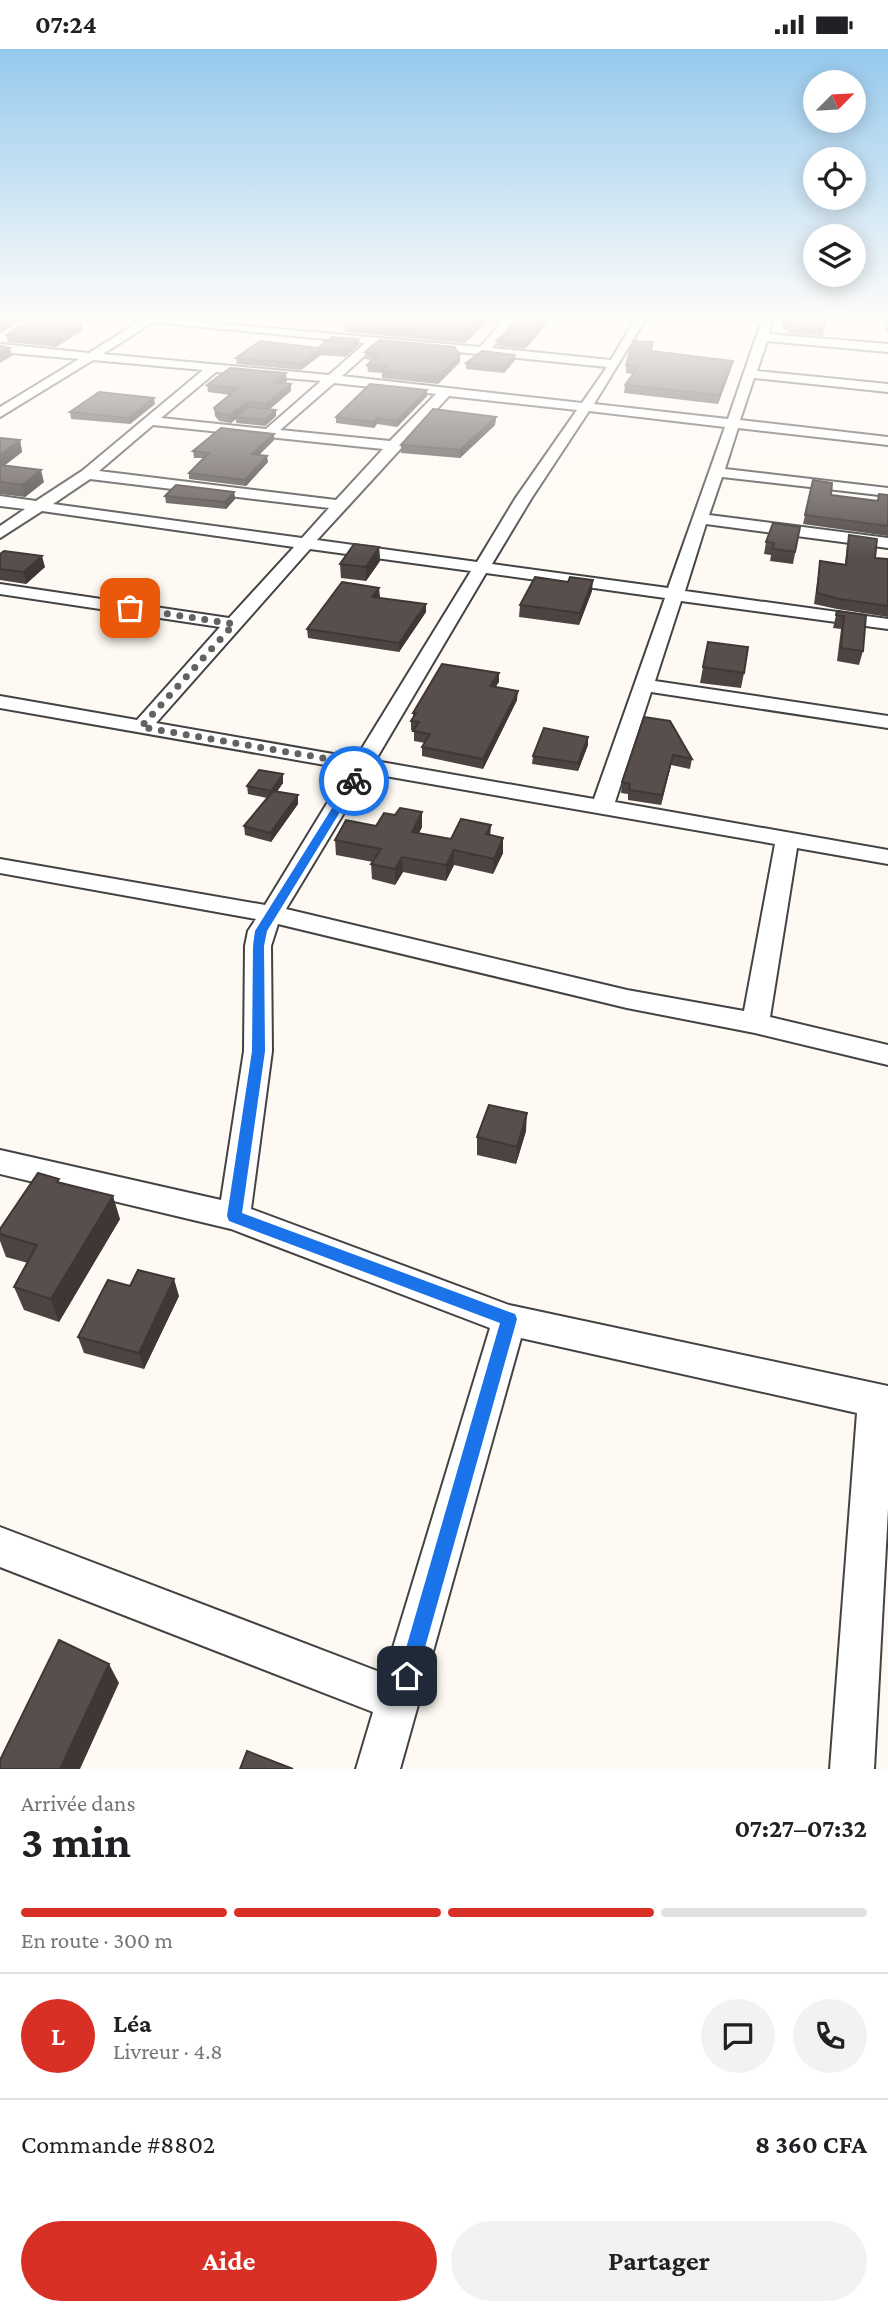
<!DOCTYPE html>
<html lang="fr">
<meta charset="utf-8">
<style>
body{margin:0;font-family:"Crimson Pro",serif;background:#f2f2f2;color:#202124;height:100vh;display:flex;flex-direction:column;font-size:26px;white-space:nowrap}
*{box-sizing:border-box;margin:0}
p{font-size:23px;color:#757577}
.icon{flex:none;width:38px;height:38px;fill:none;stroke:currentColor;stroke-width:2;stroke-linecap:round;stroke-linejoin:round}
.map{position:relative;height:1720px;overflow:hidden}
.sheet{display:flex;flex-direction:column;background:#fff;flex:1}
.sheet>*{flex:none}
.needle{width:46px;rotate:66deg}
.controls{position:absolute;left:803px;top:21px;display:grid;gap:14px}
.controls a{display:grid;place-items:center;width:63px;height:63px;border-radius:50%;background:#fff;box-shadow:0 4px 18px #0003;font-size:35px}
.pin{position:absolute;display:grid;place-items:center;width:60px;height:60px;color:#fff;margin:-30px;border-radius:14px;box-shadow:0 4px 10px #0006}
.courier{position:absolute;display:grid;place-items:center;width:70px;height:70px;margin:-35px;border:5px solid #1a73e8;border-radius:50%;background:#fff;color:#222;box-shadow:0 2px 9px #0007}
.overview em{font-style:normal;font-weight:700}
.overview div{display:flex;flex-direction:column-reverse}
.overview{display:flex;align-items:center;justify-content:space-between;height:119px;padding:0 21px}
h1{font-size:46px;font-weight:700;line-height:52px}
.bar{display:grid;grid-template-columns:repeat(4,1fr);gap:10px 7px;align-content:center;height:84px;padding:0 21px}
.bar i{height:9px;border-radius:5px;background:#e0e0e0}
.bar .active{background:#d93025}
.bar p{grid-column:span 4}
.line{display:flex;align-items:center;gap:18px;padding:0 21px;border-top:2px solid #e0e0e0}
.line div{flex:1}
.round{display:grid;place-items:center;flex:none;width:74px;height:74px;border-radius:37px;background:#f2f2f2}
.cta{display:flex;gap:14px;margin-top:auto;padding:14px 21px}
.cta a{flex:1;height:80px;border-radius:42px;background:#d93025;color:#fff;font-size:28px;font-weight:700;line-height:80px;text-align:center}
.cta a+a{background:#f2f2f2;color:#202124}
.status{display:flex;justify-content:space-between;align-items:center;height:49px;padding:0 35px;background:#fff;direction:ltr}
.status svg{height:19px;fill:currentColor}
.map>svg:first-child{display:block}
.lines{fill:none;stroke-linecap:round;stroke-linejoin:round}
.minor-casing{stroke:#434343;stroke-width:4}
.path{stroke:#323232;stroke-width:2.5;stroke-dasharray:3.5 2;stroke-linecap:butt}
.minor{fill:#fff;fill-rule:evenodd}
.wall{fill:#4c4442}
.shaded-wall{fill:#3e3736}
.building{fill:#584f4d;stroke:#3e3736;stroke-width:2}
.route{fill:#1a73e8}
.done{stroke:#63625f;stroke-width:7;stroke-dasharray:0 12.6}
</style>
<div class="status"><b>07:24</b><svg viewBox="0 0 49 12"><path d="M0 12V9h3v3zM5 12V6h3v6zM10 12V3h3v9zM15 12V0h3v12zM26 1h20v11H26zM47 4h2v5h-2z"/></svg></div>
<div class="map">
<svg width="888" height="1720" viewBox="0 0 888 1720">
<rect width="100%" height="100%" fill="#fefaf3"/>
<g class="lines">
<g class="minor-casing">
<path id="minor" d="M146 268 480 298 506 268H517L492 299 611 311 636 268H647L594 355 728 370 763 268H774L769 285 888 295V303L767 292 757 322 888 335V343L754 329 740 371 888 388V396L738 379 725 420 888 439V447L722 428 709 466 888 489V499L706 475 685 542 888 570V580L681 552 655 632 888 667V679L651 643 615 753 888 801V815L797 799 770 968 888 996V1016L755 984 627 959 278 875 271 897 272 1002 251 1160 509 1256 888 1337V1460L874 1720H830L857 1364 521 1289 400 1720H356L373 1663 0 1518V1478L385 1625 490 1279 231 1180 0 1125V1101L221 1151 244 1002 245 897 248 882 256 870 0 824V810L265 856 348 720 0 659V647L137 671 220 578 0 545V535L229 569 294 498 42 462 0 489V477L25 460 0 457V447L36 452 82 422 203 321 93 311 0 368V358L79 310 0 303V295L89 304ZM153 273 365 294 329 326 103 305ZM378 295 607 318 582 354 342 327ZM216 323 321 332 266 380 161 369ZM334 334 436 345 390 392 280 381ZM449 347 577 361 515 450 477 513 317 491ZM589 362 725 378 668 539 492 515 531 450ZM153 376 383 400 336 451 99 422ZM90 430 329 459 302 489 53 455ZM310 500 471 522 356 709 156 674ZM486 524 665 549 594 750 375 712ZM368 724 775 795 744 962 627 941 286 860Z"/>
</g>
<path class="path" d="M887 268V285"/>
<use href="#minor" class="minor"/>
</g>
<path class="wall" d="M347 268H492L465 294 345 283 344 277 352 270 347 269Z
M529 268H553L525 300 497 297V291Z
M723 268H760L758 273 723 270Z
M781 268H826L823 287 788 284 789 281H783Z
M77 274 83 281 56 298 8 293 6 286Z
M359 296 345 308 321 306 301 321 237 315 236 309 318 299Z
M365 303 460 306V313L438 335 382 329V324L368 323 367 316 372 311 365 310Z
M652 303 731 320 718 355 624 344 625 336 633 325 626 324V316Z
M515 311 504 324 466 320V314Z
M287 332 284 334 291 335V342L270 360 276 361V367L265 377 236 374V370L231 374 219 372 215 367 214 359 230 346 208 343 207 336Z
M427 341V347L397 378 377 375 374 379 336 374V368Z
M155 355 130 375 71 370 70 363Z
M496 368 495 376 460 409 401 404V396Z
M274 385V391L259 406 268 413 246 437 189 430V424L203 409H194L193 402Z
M0 389 20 391 22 403 5 416 44 433 25 448 0 445Z
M813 431 831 446 877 452 879 445 888 446V487L803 475Z
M234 443 235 450 226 460 166 454 165 447Z
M800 478 793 515 770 512 771 506 764 505 766 493Z
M849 486 875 509 888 510V568L837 560 814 555 820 512 845 515 847 496Z
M379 498 380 512 366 532 341 529 340 515Z
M0 505 45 518 26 535 0 531Z
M592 542 579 576 519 568 520 556Z
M380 548 379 549 426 563 399 603 308 589 307 580Z
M837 562 866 566 863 602 859 616 837 612 841 580 833 579Z
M703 618 744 624 741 639 700 634Z
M499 633 495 638 517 651 483 720 422 707V698L425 694 414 692V682L411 681V672L413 669V664Z
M644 668 692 710 690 720 671 716 661 756 628 751V745L621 744 622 733Z
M588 688V696L578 722 532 715 533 707Z
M283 725V734L277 742 298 746V755L271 793 245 786 244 777 267 749 248 745 247 737Z
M376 777 422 778 419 784 451 790 490 786 503 804 493 825 454 816 446 832 403 823 395 836 372 830 371 815 373 813 336 806 335 791Z
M526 1082 516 1115 477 1106V1088Z
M60 1133 120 1170 59 1273 24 1261 14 1238 28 1214 6 1208 0 1192V1180Z
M130 1237 179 1247 144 1320 84 1304 78 1288Z"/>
<path class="shaded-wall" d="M12 268H24V269L0 285V276Z
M76 268 78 275 67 273Z
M485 268H492L465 294V287Z
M548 268H553L525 300V294Z
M81 274 83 281 56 298 54 291Z
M359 290V296L345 308 344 303Z
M10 299 12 307 0 314V305Z
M320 301 321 306 301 321V315Z
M460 306V313L438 335V328Z
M515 306V311L504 324V318Z
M733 312 731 320 718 355 719 346Z
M286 324 287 332 275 341V333Z
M291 335V342L266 363V355Z
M427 341V347L397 378V372Z
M154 349 155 355 130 375 129 369Z
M247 353 248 361 235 368 236 370 231 374 230 366Z
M276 361V367L265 377V371Z
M496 368 495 376 460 409V401Z
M377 369V375L374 379 373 373Z
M274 385V391L253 412 252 405Z
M20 391 22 403 0 420V406Z
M267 407 268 413 246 437 245 431Z
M41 421 44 433 25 448 22 436Z
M234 443 235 450 226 460 225 453Z
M379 498 380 512 366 532V518Z
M42 507 45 518 26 535 24 523Z
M593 531 592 542 579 576 580 564Z
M379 539 380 548 372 556V548Z
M426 555V563L399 603V594Z
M499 624V633L490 646V637Z
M518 642 517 651 483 720V710Z
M588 688V696L578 722V714Z
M673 706 671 716 661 756 662 746Z
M283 725V734L272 750 271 742Z
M298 746V755L271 793 270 784Z
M422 763V778L412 798V783Z
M491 776 490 790 486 785Z
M503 789V804L493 825 494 810Z
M454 801V816L446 832V816Z
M402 808 403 823 395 836V820Z
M527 1064 526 1082 516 1115 517 1098Z
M113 1147 120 1170 59 1273 51 1250Z
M174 1230 179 1247 144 1320 139 1304Z
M109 1615 119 1634 80 1720H60Z"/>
<path class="building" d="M0 268H12L0 276Z
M35 268H75L67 273 81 274 54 291 6 286Z
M354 268H485L465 287 344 277Z
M529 268H548L525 294 497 291Z
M783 268H826L824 281 789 278 790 276 784 275Z
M332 288 359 290 344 303 320 301 301 315 236 309 260 292 318 299Z
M379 291 454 298 460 306 438 328 382 322 386 317 367 316 379 304 365 303Z
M633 292 653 293 651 302 733 312 719 346 625 336 639 317 626 316Z
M0 297 10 299 0 305Z
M482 302 515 306 504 318 466 314Z
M230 319 286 324 275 333 291 335 266 355 247 353 230 366 218 364 214 359 238 339 207 336Z
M370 335 427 341 397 372 377 369 373 373 336 368Z
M99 343 154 349 129 369 70 363Z
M248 358 276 361 265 371 235 368Z
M433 360 496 368 460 401 401 396Z
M221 379 274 385 252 405 267 407 245 431 189 424 209 404 193 402Z
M0 389 20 391 0 406Z
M0 416 41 421 22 436 0 433Z
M813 431 832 434 831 446 878 452 879 445 888 446V477L805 466Z
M176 436 234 443 225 453 165 447Z
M773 474 800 478 795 503 773 500 774 494 766 493Z
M849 486 877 490 875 509 888 510V557L839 550 817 544 820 512 846 516Z
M354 495 379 498 366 518 340 515Z
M4 502 42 507 24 523 0 520V505Z
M535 528 568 533 570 528 593 531 580 564 520 556Z
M342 533 379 539 372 548 426 555 399 594 307 580Z
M837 562 866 566 863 602 841 599 844 567 836 566Z
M708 593 748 598 744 624 703 618Z
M442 615 499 624 490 637 518 642 483 710 422 698 430 685 413 682 419 673 411 672 416 664H413Z
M644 668 670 672 692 710 673 706 662 746 629 741 630 735 622 733Z
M544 679 588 688 578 714 533 707Z
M259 721 283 725 271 742 247 737Z
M273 742 298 746 270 784 244 777Z
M400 759 422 763 412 783 451 790 461 770 491 776 486 785 503 789 494 810 454 801 446 816 402 808 395 820 371 815 381 800 335 791 346 771 376 777 384 764 395 766Z
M489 1056 527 1064 517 1098 477 1088Z
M38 1124 59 1130 57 1133 113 1147 51 1250 14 1238 37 1196 0 1185V1180Z
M138 1221 174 1230 139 1304 78 1288 108 1231 130 1237Z
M59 1591 109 1615 60 1720H0V1711Z
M247 1702 293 1720H240Z"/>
<linearGradient id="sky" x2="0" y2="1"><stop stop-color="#95c9ed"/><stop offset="0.53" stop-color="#fffdfa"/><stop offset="1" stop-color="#fffdfa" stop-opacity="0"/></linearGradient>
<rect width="888" height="509" fill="url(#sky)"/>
<path class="route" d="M354 729 359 732 267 882 264 897 265 1002 242 1164 515 1265 517 1270 417 1627 414 1634 407 1636 401 1634 398 1627 500 1274 229 1172 227 1167 252 1002 253 897 255 882 349 732Z"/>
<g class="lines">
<path class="done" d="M130 559 234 575 141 678 364 716 354 732"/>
</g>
</svg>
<div class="controls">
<a><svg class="needle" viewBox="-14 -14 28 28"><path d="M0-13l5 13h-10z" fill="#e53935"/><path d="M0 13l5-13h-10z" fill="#757577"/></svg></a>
<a><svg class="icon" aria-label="locate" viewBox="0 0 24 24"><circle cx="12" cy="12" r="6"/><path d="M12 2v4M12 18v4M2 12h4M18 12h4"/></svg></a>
<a><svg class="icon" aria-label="layers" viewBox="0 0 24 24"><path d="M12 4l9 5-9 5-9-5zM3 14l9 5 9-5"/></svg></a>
</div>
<div class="pin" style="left:130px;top:559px;background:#ea580c"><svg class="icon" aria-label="bag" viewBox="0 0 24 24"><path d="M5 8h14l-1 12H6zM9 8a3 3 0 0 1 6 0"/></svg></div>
<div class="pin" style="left:407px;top:1627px;background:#1f2937"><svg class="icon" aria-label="home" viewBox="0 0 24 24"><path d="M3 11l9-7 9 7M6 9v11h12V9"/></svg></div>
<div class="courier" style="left:354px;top:732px"><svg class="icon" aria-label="bike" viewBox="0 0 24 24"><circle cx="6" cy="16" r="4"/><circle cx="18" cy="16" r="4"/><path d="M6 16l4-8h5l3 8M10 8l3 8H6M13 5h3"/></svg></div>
</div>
<section class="sheet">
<div class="overview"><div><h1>3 min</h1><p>Arrivée dans</p></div><em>07:27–07:32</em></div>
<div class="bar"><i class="active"></i><i class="active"></i><i class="active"></i><i></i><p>En route · 300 m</p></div>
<div class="line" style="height:126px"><b class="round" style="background:#d93025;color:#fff">L</b><div><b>Léa</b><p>Livreur · 4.8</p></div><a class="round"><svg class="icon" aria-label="chat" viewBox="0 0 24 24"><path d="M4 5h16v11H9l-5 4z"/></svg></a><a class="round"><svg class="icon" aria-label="phone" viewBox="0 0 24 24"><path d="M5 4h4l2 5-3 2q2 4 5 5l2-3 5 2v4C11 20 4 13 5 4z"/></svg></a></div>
<div class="line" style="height:91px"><div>Commande #8802</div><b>8 360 CFA</b></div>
<div class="cta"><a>Aide</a><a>Partager</a></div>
</section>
